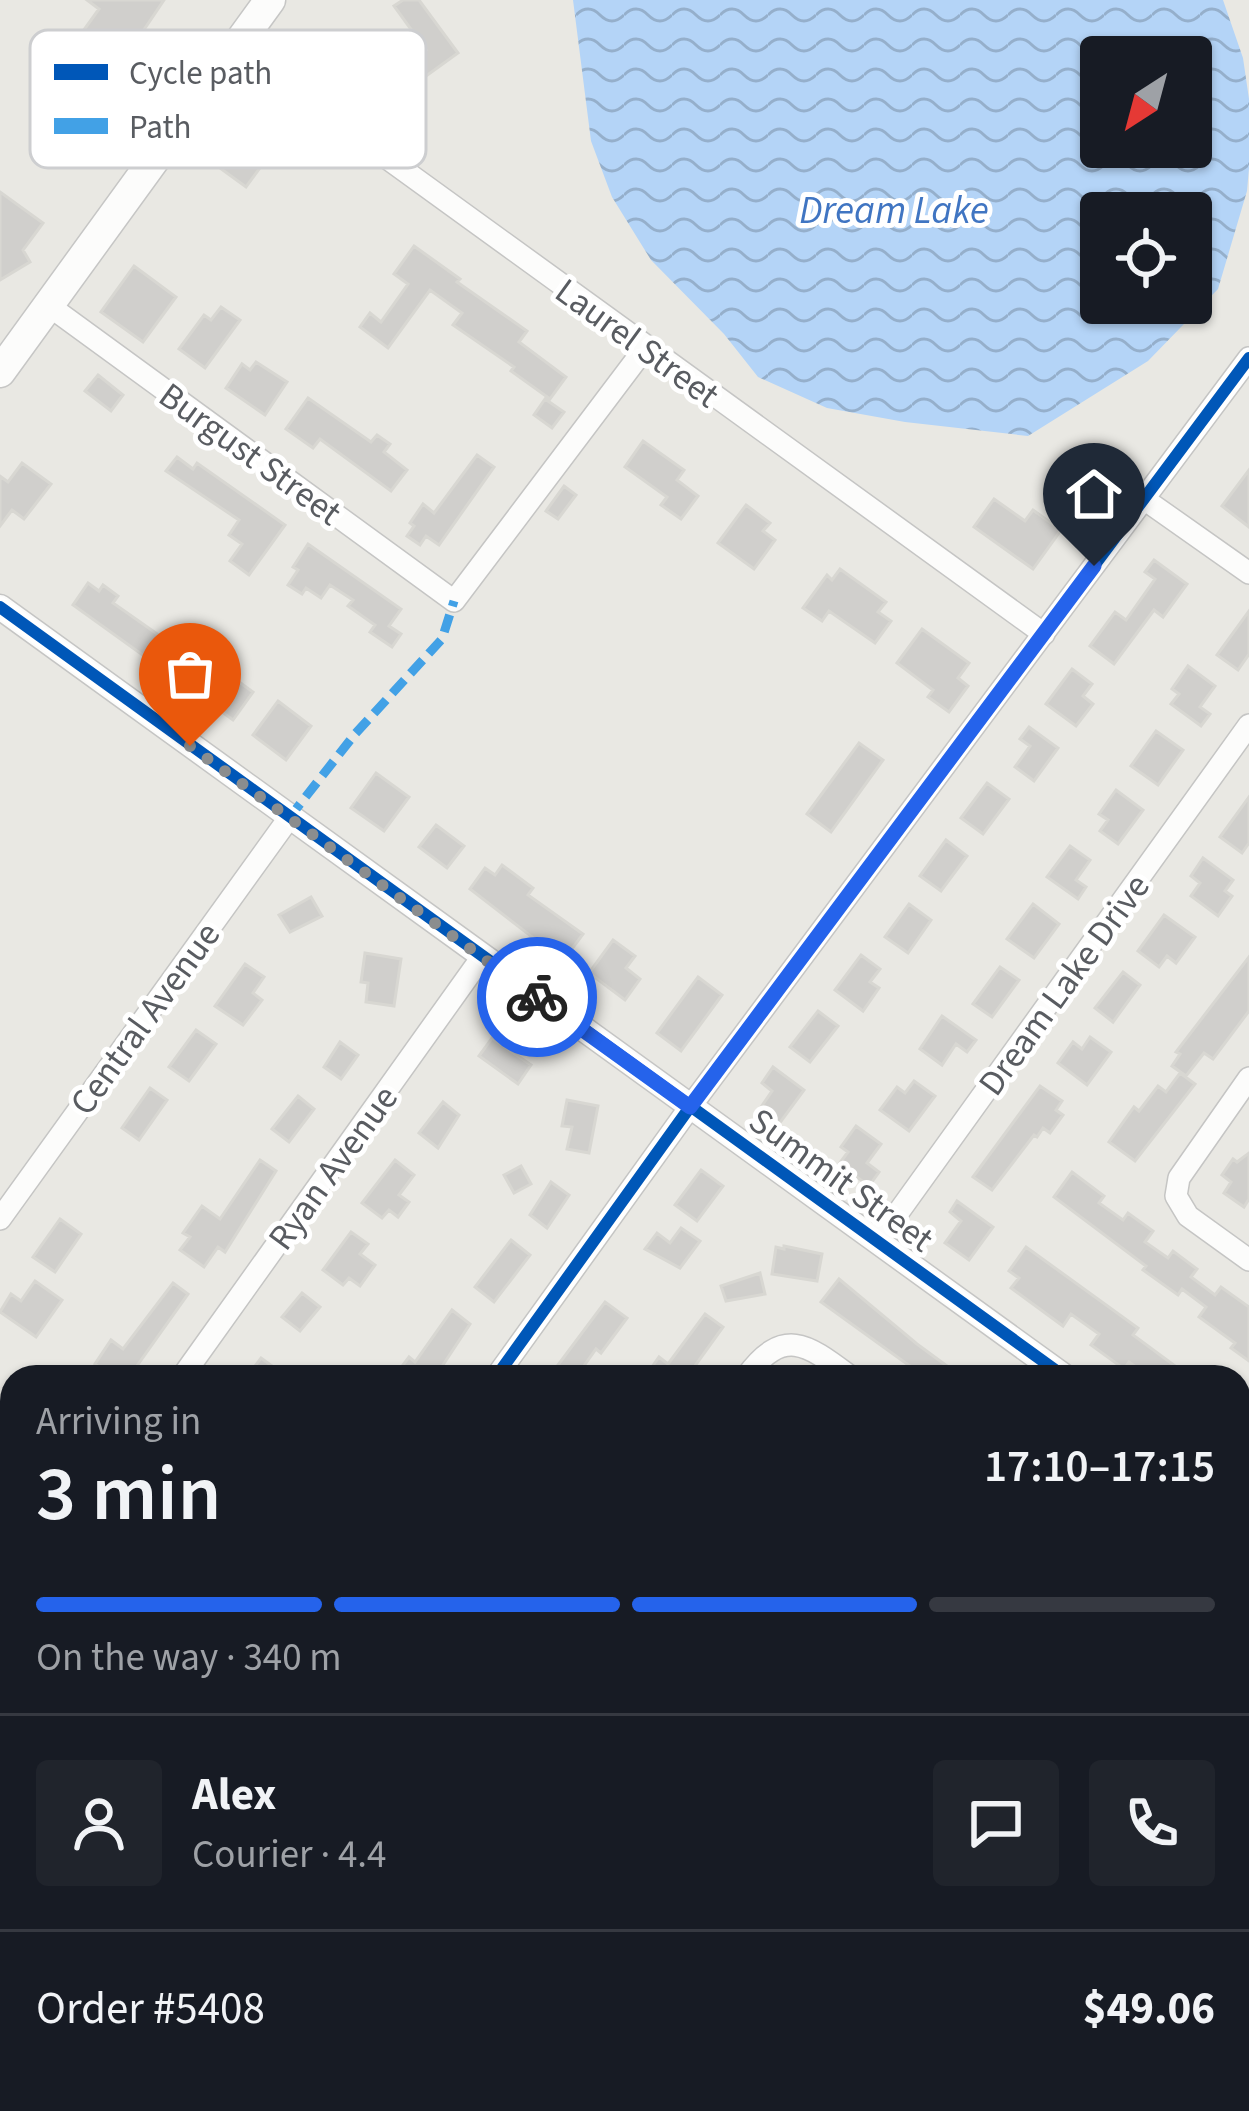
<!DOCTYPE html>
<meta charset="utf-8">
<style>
body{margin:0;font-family:"Source Sans 3",sans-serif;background:#20242c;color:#f1f3f6;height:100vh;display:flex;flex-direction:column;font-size:45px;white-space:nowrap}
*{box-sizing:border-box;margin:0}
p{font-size:39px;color:#9ea1a6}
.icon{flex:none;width:66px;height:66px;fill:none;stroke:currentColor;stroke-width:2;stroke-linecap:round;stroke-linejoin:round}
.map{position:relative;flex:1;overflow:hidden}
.drawer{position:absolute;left:0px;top:1365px;width:1251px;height:747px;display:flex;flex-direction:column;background:#171b24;border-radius:36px 36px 0 0;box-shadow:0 3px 9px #0004}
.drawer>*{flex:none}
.needle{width:78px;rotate:216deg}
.tools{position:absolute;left:1080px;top:36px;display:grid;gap:24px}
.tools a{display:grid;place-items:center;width:132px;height:132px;border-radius:12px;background:#171b24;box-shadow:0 3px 9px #0004;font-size:60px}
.pin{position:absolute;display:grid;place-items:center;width:102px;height:102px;color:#fff;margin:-123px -51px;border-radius:50% 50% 50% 0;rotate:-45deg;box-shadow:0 0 12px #0007}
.pin .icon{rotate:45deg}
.courier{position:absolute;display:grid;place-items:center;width:120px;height:120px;margin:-60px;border:9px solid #2563eb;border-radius:50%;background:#fff;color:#222;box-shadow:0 3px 15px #0007}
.overview em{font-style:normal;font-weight:600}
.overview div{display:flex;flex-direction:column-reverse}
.overview{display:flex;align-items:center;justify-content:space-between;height:204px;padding:0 36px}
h1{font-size:78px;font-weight:600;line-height:90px}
.bar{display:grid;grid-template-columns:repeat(4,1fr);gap:18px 12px;align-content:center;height:144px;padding:0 36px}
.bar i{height:15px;border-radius:9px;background:#363941}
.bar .current{background:#2563eb}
.bar p{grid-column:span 4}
.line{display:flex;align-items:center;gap:30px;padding:0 36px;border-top:3px solid #363941}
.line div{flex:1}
.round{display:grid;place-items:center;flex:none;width:126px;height:126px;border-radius:12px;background:#20242c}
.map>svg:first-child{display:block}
.water{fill:url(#water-waves);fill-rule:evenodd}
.building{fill:#d0cfcc;stroke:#d8d7d2;stroke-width:3}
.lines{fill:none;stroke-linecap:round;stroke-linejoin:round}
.minor-casing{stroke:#c5c5c4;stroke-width:24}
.tertiary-casing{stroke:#c5c5c4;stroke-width:27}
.secondary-casing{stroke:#c6c6c5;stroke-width:33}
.minor{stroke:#fcfcfb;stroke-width:21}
.tertiary{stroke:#fcfcfb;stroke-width:24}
.secondary{stroke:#fcfcfb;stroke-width:30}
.quiet{stroke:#42a1e6;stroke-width:9;stroke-dasharray:18 9;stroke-linecap:butt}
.cycleway-casing{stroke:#fff;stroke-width:20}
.cycleway{stroke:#0057b8;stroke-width:12}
.done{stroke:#8b8d8e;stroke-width:12;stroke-dasharray:0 21.6}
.route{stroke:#2563eb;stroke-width:15}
.labels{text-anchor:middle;stroke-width:10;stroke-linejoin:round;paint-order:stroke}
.street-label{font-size:36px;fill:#595c61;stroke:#fff}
.water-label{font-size:39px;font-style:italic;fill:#4075c2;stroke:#fff}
.key{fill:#fff;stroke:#cdced0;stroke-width:3}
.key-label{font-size:33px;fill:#595c61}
</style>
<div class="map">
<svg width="1249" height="2111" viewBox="0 0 1249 2111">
<defs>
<pattern id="water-waves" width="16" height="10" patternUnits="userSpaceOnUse" patternTransform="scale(3)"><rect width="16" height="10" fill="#b4d4f7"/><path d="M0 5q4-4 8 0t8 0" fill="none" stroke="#95afcb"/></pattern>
</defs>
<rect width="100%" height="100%" fill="#e9e8e3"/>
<path class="water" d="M573 0H1223L1243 58 1249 99V168L1247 191 1218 289 1148 361 1028 436 905 422 827 408 758 377 724 334 651 260 612 197 591 141ZM1101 57H1191V147H1101ZM1101 213H1191V303H1101Z"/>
<path class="building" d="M87 0H164L104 89 98 115 73 131 32 102 99 9Z
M403 0H419L458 53 404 92 392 75 426 50 394 6Z
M248 115 281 139 246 187 213 163Z
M0 192 43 223 23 250 30 262 0 280Z
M414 246 460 279 457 282 527 331 519 342 566 377 550 399 511 371 514 367 453 325 462 313 430 290 388 348 360 327 370 313 381 322 408 284 394 274Z
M134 266 176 297 143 342 101 312Z
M221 307 240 320 205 368 179 349 204 315 211 320Z
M256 362 287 382 265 415 226 388 242 364 250 370Z
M98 375 123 395 111 411 85 391Z
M308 398 371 442 377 435 390 444 384 452 407 470 391 491 320 439 313 448 286 429Z
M545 399 564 412 552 428 534 415Z
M643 441 684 470 677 480 698 496 681 519 661 505 667 497 625 467Z
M477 455 494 467 439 545 426 536 420 545 407 536 414 526 410 523 423 504 434 513Z
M177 457 193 469 197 463 285 525 249 575 230 561 242 544 229 535 239 520 166 471Z
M22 463 51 484 24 519 12 510 0 526V476L8 482Z
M1249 470V527L1222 506Z
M564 486 576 495 558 519 546 511Z
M994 499 1025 521 1033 510 1061 530 1033 569 974 527Z
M746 505 770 523 763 531 775 540 754 569 718 543Z
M308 544 401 609 389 626 401 634 392 647 370 632 375 625 348 606 353 600 330 585 321 598 306 588 302 594 288 585 298 570 293 567Z
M1154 560 1187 584 1163 617 1154 610 1114 664 1090 646 1115 612 1126 620 1155 579 1145 572Z
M840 569 886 602 878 612 891 621 875 643 829 611 822 621 803 608 827 575 832 580Z
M88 583 99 591 103 585 118 596 113 603 227 683 231 676 253 692 233 720 73 605Z
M1249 611V654L1238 670 1217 655Z
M922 629 969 663 958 678 968 686 949 712 928 697 933 690 897 663Z
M1188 666 1215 686 1200 707 1210 714 1201 726 1171 704 1179 694 1172 689Z
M1072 669 1092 684 1083 696 1093 704 1076 726 1046 704Z
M278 701 311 726 286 760 253 735Z
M1029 727 1058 748 1034 781 1015 767 1030 746 1020 739Z
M1156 731 1183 750 1158 785 1131 766Z
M859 743 883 760 831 832 807 814Z
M376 773 409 797 384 831 351 808Z
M987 783 1009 799 983 834 961 818Z
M1116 790 1143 810 1118 844 1100 831 1108 820 1099 814Z
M1249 797V843L1242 853 1220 837Z
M436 825 464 846 447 868 419 847Z
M946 840 967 856 941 891 920 876Z
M1070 846 1090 860 1076 880 1086 887 1078 899 1047 877Z
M1203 858 1233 880 1225 891 1232 896 1218 916 1191 896 1200 883 1191 876Z
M502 865 533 888 528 895 583 934 563 961 470 889 485 868 495 875Z
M311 897 322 916 290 932 279 915Z
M909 904 931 920 908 953 885 937Z
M1033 904 1059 924 1034 958 1007 939Z
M1164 915 1195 937 1176 963 1167 956 1159 967 1138 951Z
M613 940 635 956 626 968 640 979 625 1000 589 973Z
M365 953 401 959 394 1006 366 1002 368 983 361 982Z
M861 955 880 969 870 982 879 988 863 1011 835 990Z
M1249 957V1011L1213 1059 1204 1053 1186 1076 1172 1066 1180 1054 1176 1052Z
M245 964 264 977 253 993 262 1000 243 1025 215 1006Z
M1000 967 1019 980 992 1017 973 1004Z
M1123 972 1140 985 1113 1022 1095 1008Z
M698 977 722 995 681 1051 657 1033Z
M818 1011 838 1026 810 1062 790 1047Z
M942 1016 976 1040 967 1052 956 1044 942 1065 920 1049Z
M196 1030 216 1044 189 1081 169 1067Z
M1090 1037 1111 1052 1087 1085 1058 1063 1073 1042 1082 1049Z
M492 1038 531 1065 518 1084 479 1056Z
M340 1042 358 1055 341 1079 324 1067Z
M773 1067 804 1090 779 1124 759 1110 772 1091 762 1083Z
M1180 1073 1195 1084 1135 1161 1109 1142 1134 1107 1139 1111 1158 1086 1166 1092Z
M914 1081 935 1096 909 1131 880 1110 897 1087 905 1093Z
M1040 1086 1062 1101 1056 1110 1063 1115 1050 1133 1043 1128 1037 1137 1034 1135 992 1190 973 1177Z
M150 1088 167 1100 139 1140 122 1128Z
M298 1096 314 1109 289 1142 272 1129Z
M567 1100 598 1106 589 1153 567 1149 572 1127 562 1126Z
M443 1102 459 1115 438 1148 419 1133Z
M856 1126 881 1144 867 1163 879 1172 869 1186 839 1164 848 1152 841 1147Z
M1249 1153V1199L1244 1207 1224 1193 1231 1182 1222 1175 1233 1159 1237 1162Z
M260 1160 276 1171 225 1252 218 1247 204 1267 180 1250 190 1237 183 1233 202 1206 220 1219Z
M395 1160 414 1175 399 1195 409 1202 398 1217 389 1210 382 1218 362 1203Z
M521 1166 531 1184 514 1193 504 1175Z
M701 1170 723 1186 697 1221 675 1205Z
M1072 1172 1104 1196 1099 1203 1123 1220 1128 1213 1153 1231 1145 1242 1168 1258 1173 1251 1197 1269 1191 1277 1215 1295 1221 1287 1249 1307V1361L1231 1348 1235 1343 1199 1317 1206 1307 1182 1289 1178 1295 1143 1270 1146 1266 1054 1197Z
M551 1182 569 1195 547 1228 530 1215Z
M957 1201 993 1227 969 1260 945 1243 961 1221 950 1212Z
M60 1219 81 1234 55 1272 33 1257Z
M681 1228 700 1241 680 1268 645 1249 657 1233 670 1243Z
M351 1232 368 1244 360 1254 375 1265 360 1286 349 1278 343 1285 323 1270Z
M511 1240 530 1255 494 1302 475 1287Z
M784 1246 822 1254 817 1281 772 1274 776 1247 784 1249Z
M1026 1247 1138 1328 1133 1335 1190 1377H1150L1129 1362 1124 1369 1091 1345 1099 1334 1071 1314 1063 1326 1011 1288 1019 1278 1009 1271Z
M760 1273 765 1294 726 1301 721 1286Z
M839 1279 917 1344 962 1377H925L821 1302Z
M35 1281 62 1300 36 1337 0 1312 11 1294 21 1301Z
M173 1283 188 1294 129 1377H113L95 1364 111 1340 123 1349Z
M302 1293 320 1307 300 1331 282 1317Z
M605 1302 627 1318 601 1353 596 1349 576 1377H549Z
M452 1310 470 1324 435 1377H394L409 1357 415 1362Z
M705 1314 723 1327 687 1377H645L659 1357 668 1364Z
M261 1358 287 1377H247Z"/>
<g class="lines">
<g class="minor-casing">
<path id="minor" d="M235 48 1044 634
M48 305 454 601 645 348
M1144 499 1249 573
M1249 1078 1179 1178 1176 1196 1188 1216 1249 1260
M0 1219 289 818
M877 1242 1249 725
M182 1377 482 957
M496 1377 690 1107 1249 358
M746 1377C784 1325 808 1345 851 1377
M1239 1457 1249 1444
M0 1631 12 1615
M1239 1659 1249 1670
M1239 1734 1249 1720
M1239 2011 1249 2009
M0 2058 12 2043
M654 2100 669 2111
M1070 2100 1072 2111"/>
</g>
<g class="tertiary-casing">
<path id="tertiary" d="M0 607 1065 1377
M1239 1502 1249 1509
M0 1880 12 1888
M305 2100 320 2111"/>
</g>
<g class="secondary-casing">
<path id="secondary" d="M0 372 270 0"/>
</g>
<use href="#minor" class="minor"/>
<use href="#tertiary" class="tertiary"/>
<use href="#secondary" class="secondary"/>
<path class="quiet" d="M289 818 355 734 442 639 454 601"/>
<g class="cycleway-casing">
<path id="cycleway" d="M0 607 1065 1377
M496 1377 690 1107 1249 358"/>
</g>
<use href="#cycleway" class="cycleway"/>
</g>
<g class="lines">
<path class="done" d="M190 746 537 997"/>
<path class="route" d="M537 997 690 1107 1094 566"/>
</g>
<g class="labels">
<g class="street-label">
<text transform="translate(638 342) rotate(36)" y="13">Laurel Street</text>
<text transform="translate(251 453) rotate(36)" y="13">Burgust Street</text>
<text transform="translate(1063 984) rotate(-54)" y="13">Dream Lake Drive</text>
<text transform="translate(144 1018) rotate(-54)" y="13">Central Avenue</text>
<text transform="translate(332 1167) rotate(-54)" y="13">Ryan Avenue</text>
<text transform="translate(842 1179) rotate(36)" y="13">Summit Street</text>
</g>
<g class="water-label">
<text x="894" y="223">Dream Lake</text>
</g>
</g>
<rect x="30" y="30" width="396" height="138" rx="18" class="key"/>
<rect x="54" y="64" width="54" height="16" fill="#0057b8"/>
<rect x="54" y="118" width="54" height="16" fill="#42a1e6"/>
<g class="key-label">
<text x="129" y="84">Cycle path</text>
<text x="129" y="138">Path</text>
</g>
</svg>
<div class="tools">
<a><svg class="needle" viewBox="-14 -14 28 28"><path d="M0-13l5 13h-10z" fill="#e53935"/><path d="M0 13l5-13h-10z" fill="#9ea1a6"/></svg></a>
<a><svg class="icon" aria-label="locate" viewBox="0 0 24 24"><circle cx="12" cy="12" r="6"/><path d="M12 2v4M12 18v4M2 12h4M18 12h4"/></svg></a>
</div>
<div class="pin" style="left:190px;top:746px;background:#ea580c"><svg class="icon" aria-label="bag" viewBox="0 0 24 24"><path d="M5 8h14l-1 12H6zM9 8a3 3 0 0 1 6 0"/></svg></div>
<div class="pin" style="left:1094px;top:566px;background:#1f2937"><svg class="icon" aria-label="home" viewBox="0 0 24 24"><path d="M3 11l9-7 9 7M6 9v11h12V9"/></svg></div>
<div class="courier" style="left:537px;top:997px"><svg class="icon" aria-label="bike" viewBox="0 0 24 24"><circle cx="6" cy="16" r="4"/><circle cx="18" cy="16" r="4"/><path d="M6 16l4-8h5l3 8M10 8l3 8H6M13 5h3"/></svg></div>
<section class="drawer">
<div class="overview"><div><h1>3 min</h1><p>Arriving in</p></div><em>17:10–17:15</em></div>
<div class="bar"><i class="current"></i><i class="current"></i><i class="current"></i><i></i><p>On the way · 340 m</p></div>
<div class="line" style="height:216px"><a class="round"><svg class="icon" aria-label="person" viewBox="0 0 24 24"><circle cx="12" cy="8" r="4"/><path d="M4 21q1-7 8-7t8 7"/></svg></a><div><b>Alex</b><p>Courier · 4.4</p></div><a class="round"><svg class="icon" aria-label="chat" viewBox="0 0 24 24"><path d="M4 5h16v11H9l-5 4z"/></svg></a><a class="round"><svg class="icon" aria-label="phone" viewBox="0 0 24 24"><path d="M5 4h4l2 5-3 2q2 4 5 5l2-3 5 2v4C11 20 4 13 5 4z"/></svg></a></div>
<div class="line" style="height:156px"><div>Order #5408</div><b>$49.06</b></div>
</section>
</div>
